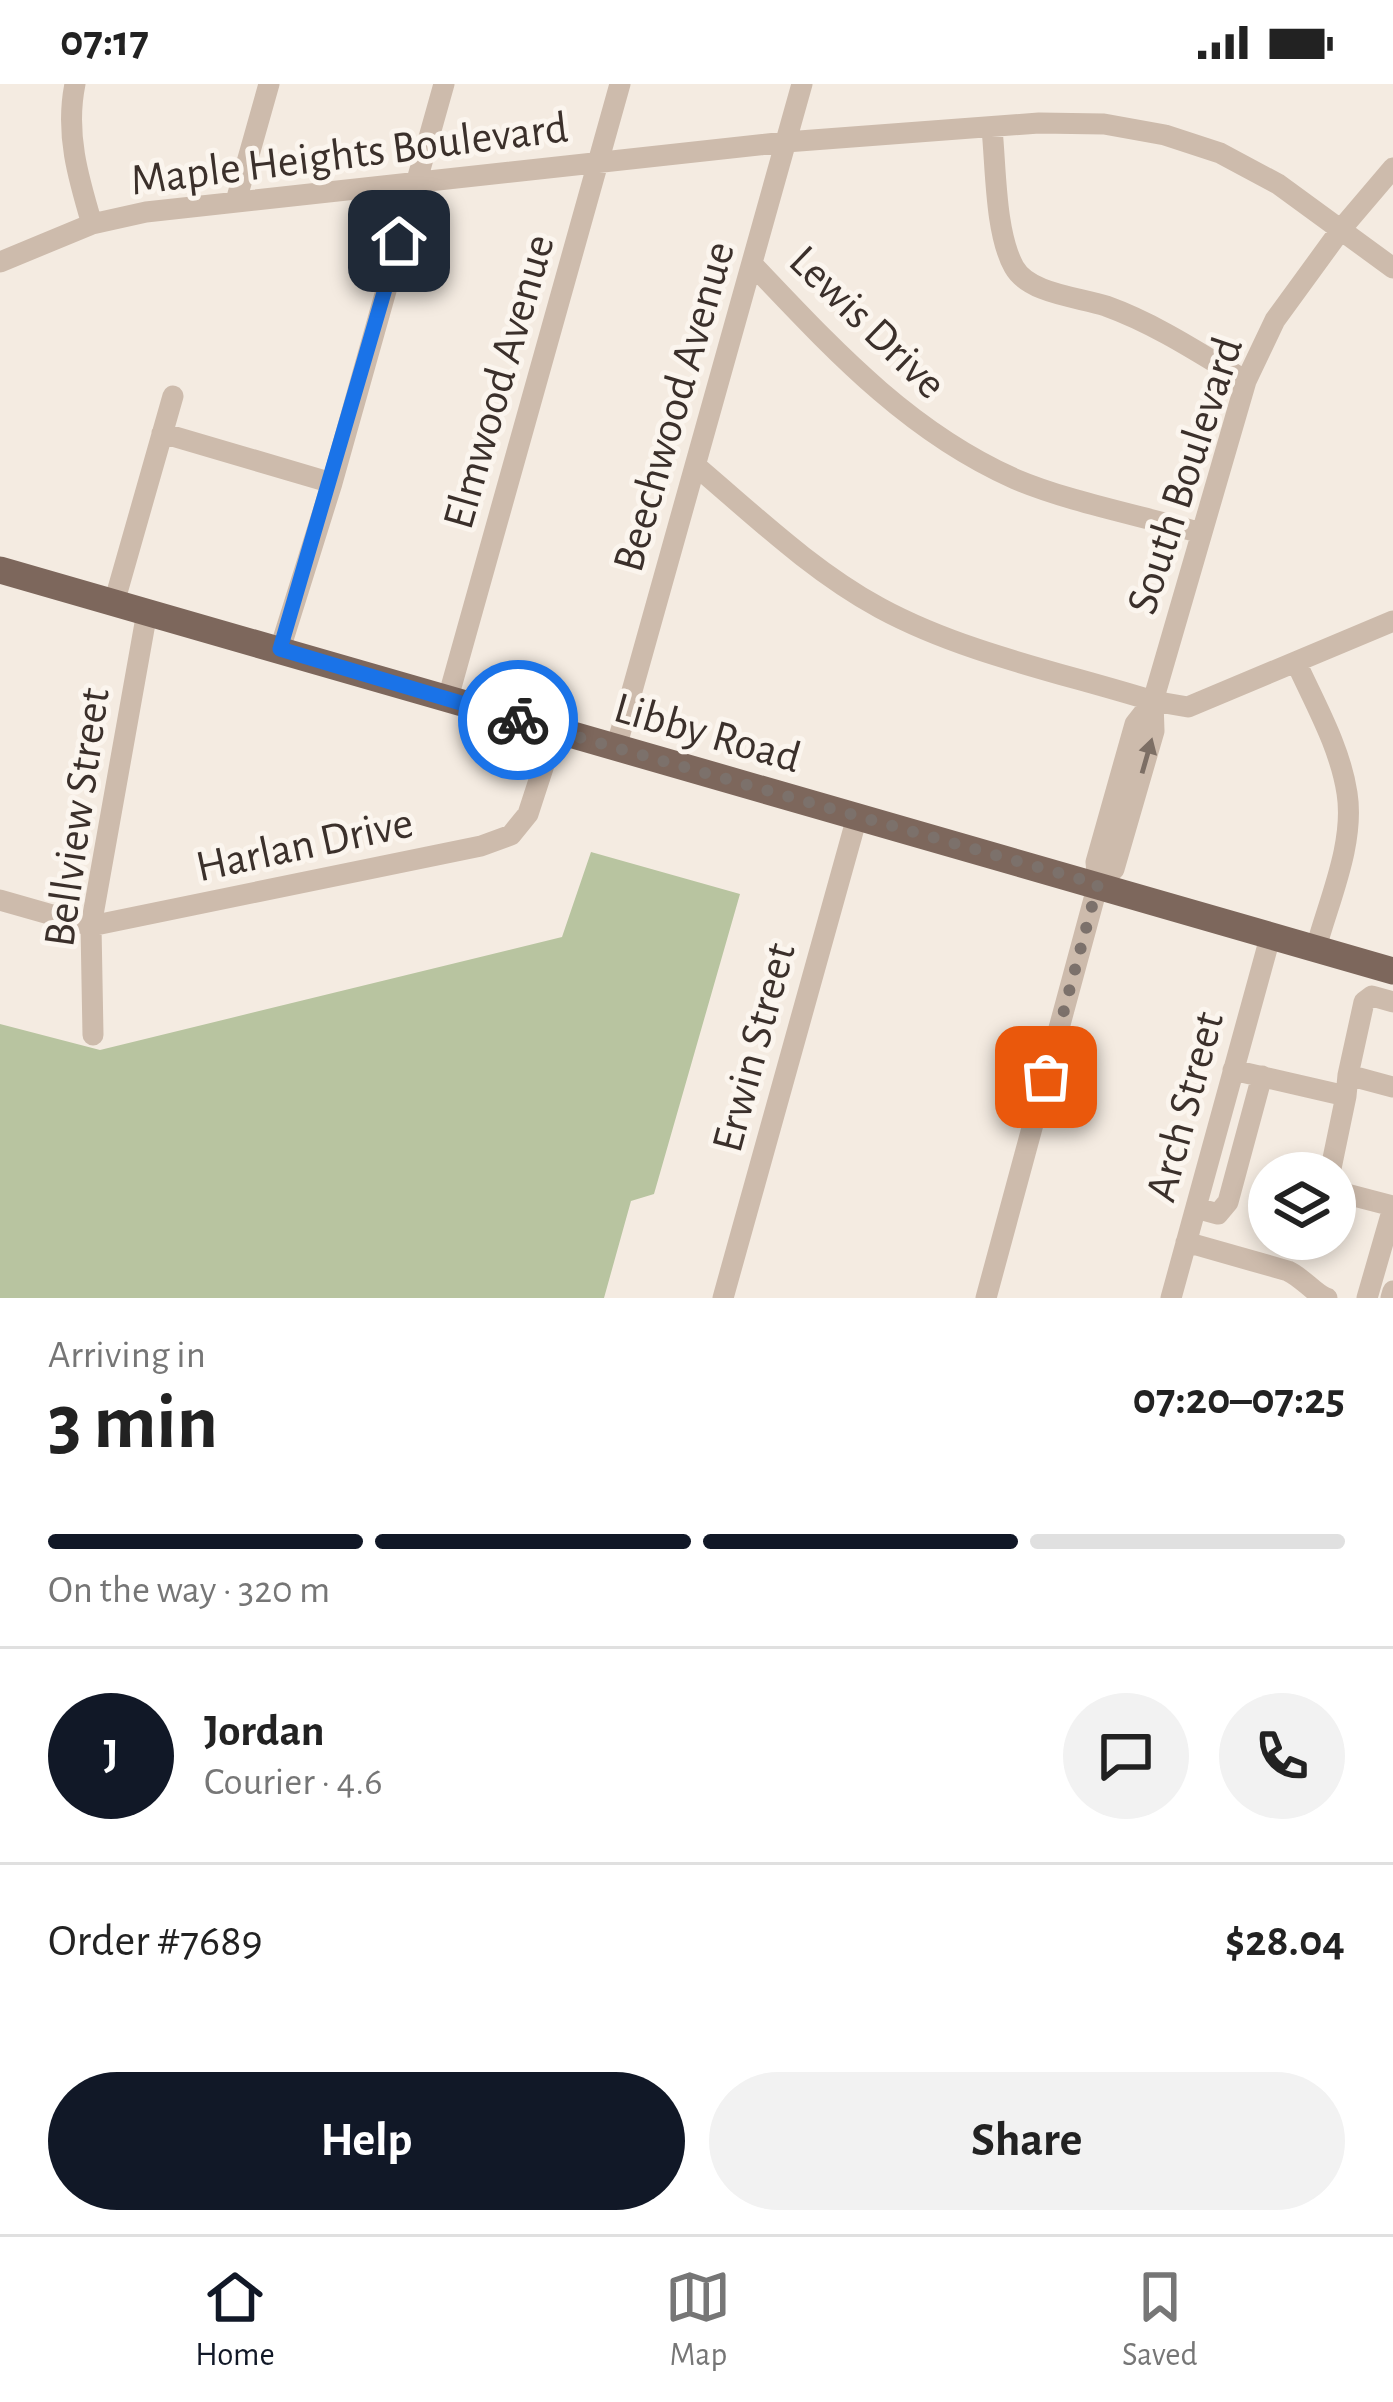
<!DOCTYPE html>
<meta charset="utf-8">
<style>
body{margin:0;font-family:"Alegreya Sans",sans-serif;background:#f2f2f2;color:#222;height:100vh;display:flex;flex-direction:column;font-size:45px;white-space:nowrap}
*{box-sizing:border-box;margin:0}
p{font-size:39px;color:#767676}
.icon{flex:none;width:66px;height:66px;fill:none;stroke:currentColor;stroke-width:2;stroke-linecap:round;stroke-linejoin:round}
.map{position:relative;height:1214px;overflow:hidden}
.sheet{display:flex;flex-direction:column;background:#fff;flex:1}
.sheet>*{flex:none}
.fabs{position:absolute;left:1248px;top:1068px;display:grid;gap:24px}
.fabs a{display:grid;place-items:center;width:108px;height:108px;border-radius:50%;background:#fff;box-shadow:0 6px 18px #0003;font-size:60px}
.pin{position:absolute;display:grid;place-items:center;width:102px;height:102px;color:#fff;margin:-51px;border-radius:24px;box-shadow:0 6px 18px #0006}
.courier{position:absolute;display:grid;place-items:center;width:120px;height:120px;margin:-60px;border:9px solid #1a73e8;border-radius:50%;background:#fff;color:#222;box-shadow:0 3px 15px #0007}
.head em{font-style:normal;font-weight:600}
.head div{display:flex;flex-direction:column-reverse}
.head{display:flex;align-items:center;justify-content:space-between;height:204px;padding:0 48px}
h1{font-size:78px;font-weight:600;line-height:90px}
.bar{display:grid;grid-template-columns:repeat(4,1fr);gap:18px 12px;align-content:center;height:144px;padding:0 48px}
.bar i{height:15px;border-radius:9px;background:#e0e0e0}
.bar .active{background:#111827}
.bar p{grid-column:span 4}
.line{display:flex;align-items:center;gap:30px;padding:0 48px;border-top:3px solid #e0e0e0}
.line div{flex:1}
.round{display:grid;place-items:center;flex:none;width:126px;height:126px;border-radius:63px;background:#f2f2f2}
.button{display:flex;gap:24px;margin-top:auto;padding:24px 48px}
.button a{flex:1;height:138px;border-radius:72px;background:#111827;color:#fff;font-size:48px;font-weight:600;line-height:138px;text-align:center}
.button a+a{background:#f2f2f2;color:#222}
.status{display:flex;justify-content:space-between;align-items:center;height:84px;padding:0 60px;background:#fff;direction:ltr}
.status svg{height:33px;fill:currentColor}
.tab-bar{display:flex;justify-content:space-around;align-items:center;height:168px;border-top:3px solid #e0e0e0;background:#fff;font-size:33px;color:#767676}
.tab-bar a{display:grid;justify-items:center;gap:6px}
.tab-bar .active{color:#111827}
.map>svg:first-child{display:block}
.green{fill:#b8c4a0}
.lines{fill:none;stroke-linecap:round;stroke-linejoin:round}
.minor{stroke:#cdbbac;stroke-width:21}
.major{stroke:#7d675c;stroke-width:27}
.oneway{fill:#7d6f65}
.done{stroke:#7c716b;stroke-width:12;stroke-dasharray:0 21.6}
.route{stroke:#1a73e8;stroke-width:15}
.labels{text-anchor:middle;stroke-width:10;stroke-linejoin:round;paint-order:stroke}
.street-label{font-size:45px;fill:#3b302b;stroke:#fbf5ee}
</style>
<div class="status"><b>07:17</b><svg viewBox="0 0 49 12"><path d="M0 12V9h3v3zM5 12V6h3v6zM10 12V3h3v9zM15 12V0h3v12zM26 1h20v11H26zM47 4h2v5h-2z"/></svg></div>
<div class="map">
<svg width="1393" height="1214" viewBox="0 0 1393 1214">
<rect width="100%" height="100%" fill="#f4ebe1"/>
<path class="green" d="M591 768 740 810 654 1110 631 1117 604 1214H0V940L100 966 562 853Z"/>
<g class="lines">
<path class="minor" d="M75 0C65 49 78 93 92 140
M992 45C996 84 995 149 1014 183 1029 210 1079 213 1106 222 1156 240 1201 270 1246 297
M236 117 269 0
M0 178 92 140 146 128 786 58 1039 39 1104 40 1165 51 1220 69 1278 100 1393 184
M752 180C832 264 907 347 1015 395 1069 418 1143 432 1201 449
M162 349 332 399
M696 382C755 432 812 487 880 524 963 569 1063 589 1153 617L1188 623 1393 537
M114 519 173 312
M280 565 332 399 444 0
M1296 578C1315 620 1340 663 1347 709 1355 759 1329 816 1316 864
M448 614 620 0
M616 664 802 0
M1098 800 1114 785 1154 647 1153 617 1246 297 1275 236 1342 144 1393 84
M0 816 91 842 481 762 511 751 528 730 555 647
M93 951 91 842 147 528
M1233 986 1346 1012 1348 991 1393 1003
M1348 991 1364 918 1372 912 1393 918
M1330 1089 1346 1012
M1335 1107 1393 1122
M1196 1124 1218 1130 1228 1118 1262 992
M1186 1158 1288 1187C1302 1193 1317 1212 1327 1214
M723 1214 857 733
M986 1214 1098 800 1096 778 1135 640 1153 617
M1171 1214 1271 850
M1367 1214 1393 1124
M1391 1214 1393 1207"/>
<path class="major" d="M0 486 1393 887"/>
</g>
<defs><path id="oneway-solid" d="M-6-.8H1V-3.2L6.5 0L1 3.2V.8H-6Z" transform="scale(3)"/></defs>
<use class="oneway" href="#oneway-solid" transform="translate(1147 672) rotate(-74)"/>
<g class="lines">
<path class="done" d="M518 636 1098 800 1046 993"/>
<path class="route" d="M399 157 280 565 518 636"/>
</g>
<g class="labels">
<g class="street-label">
<text transform="translate(349 68) rotate(-7)" y="16">Maple Heights Boulevard</text>
<text transform="translate(869 237) rotate(44)" y="16">Lewis Drive</text>
<text transform="translate(497 297) rotate(-74)" y="16">Elmwood Avenue</text>
<text transform="translate(672 322) rotate(-74)" y="16">Beechwood Avenue</text>
<text transform="translate(1183 391) rotate(-72)" y="16">South Boulevard</text>
<text transform="translate(708 647) rotate(16)" y="16">Libby Road</text>
<text transform="translate(75 733) rotate(-82)" y="16">Bellview Street</text>
<text transform="translate(304 759) rotate(-12)" y="16">Harlan Drive</text>
<text transform="translate(752 963) rotate(-75)" y="16">Erwin Street</text>
<text transform="translate(1183 1022) rotate(-75)" y="16">Arch Street</text>
</g>
</g>
</svg>
<div class="fabs">
<a><svg class="icon" aria-label="layers" viewBox="0 0 24 24"><path d="M12 4l9 5-9 5-9-5zM3 14l9 5 9-5"/></svg></a>
</div>
<div class="pin" style="left:1046px;top:993px;background:#ea580c"><svg class="icon" aria-label="bag" viewBox="0 0 24 24"><path d="M5 8h14l-1 12H6zM9 8a3 3 0 0 1 6 0"/></svg></div>
<div class="pin" style="left:399px;top:157px;background:#1f2937"><svg class="icon" aria-label="home" viewBox="0 0 24 24"><path d="M3 11l9-7 9 7M6 9v11h12V9"/></svg></div>
<div class="courier" style="left:518px;top:636px"><svg class="icon" aria-label="bike" viewBox="0 0 24 24"><circle cx="6" cy="16" r="4"/><circle cx="18" cy="16" r="4"/><path d="M6 16l4-8h5l3 8M10 8l3 8H6M13 5h3"/></svg></div>
</div>
<section class="sheet">
<div class="head"><div><h1>3 min</h1><p>Arriving in</p></div><em>07:20–07:25</em></div>
<div class="bar"><i class="active"></i><i class="active"></i><i class="active"></i><i></i><p>On the way · 320 m</p></div>
<div class="line" style="height:216px"><b class="round" style="background:#111827;color:#fff">J</b><div><b>Jordan</b><p>Courier · 4.6</p></div><a class="round"><svg class="icon" aria-label="chat" viewBox="0 0 24 24"><path d="M4 5h16v11H9l-5 4z"/></svg></a><a class="round"><svg class="icon" aria-label="phone" viewBox="0 0 24 24"><path d="M5 4h4l2 5-3 2q2 4 5 5l2-3 5 2v4C11 20 4 13 5 4z"/></svg></a></div>
<div class="line" style="height:156px"><div>Order #7689</div><b>$28.04</b></div>
<div class="button"><a>Help</a><a>Share</a></div>
</section>
<nav class="tab-bar">
<a class="active"><svg class="icon" aria-label="home" viewBox="0 0 24 24"><path d="M3 11l9-7 9 7M6 9v11h12V9"/></svg>Home</a>
<a><svg class="icon" aria-label="map" viewBox="0 0 24 24"><path d="M3 6l6-2 6 2 6-2v14l-6 2-6-2-6 2zM9 4v14M15 6v14"/></svg>Map</a>
<a><svg class="icon" aria-label="saved" viewBox="0 0 24 24"><path d="M7 4h10v16l-5-4-5 4z"/></svg>Saved</a>
</nav>
